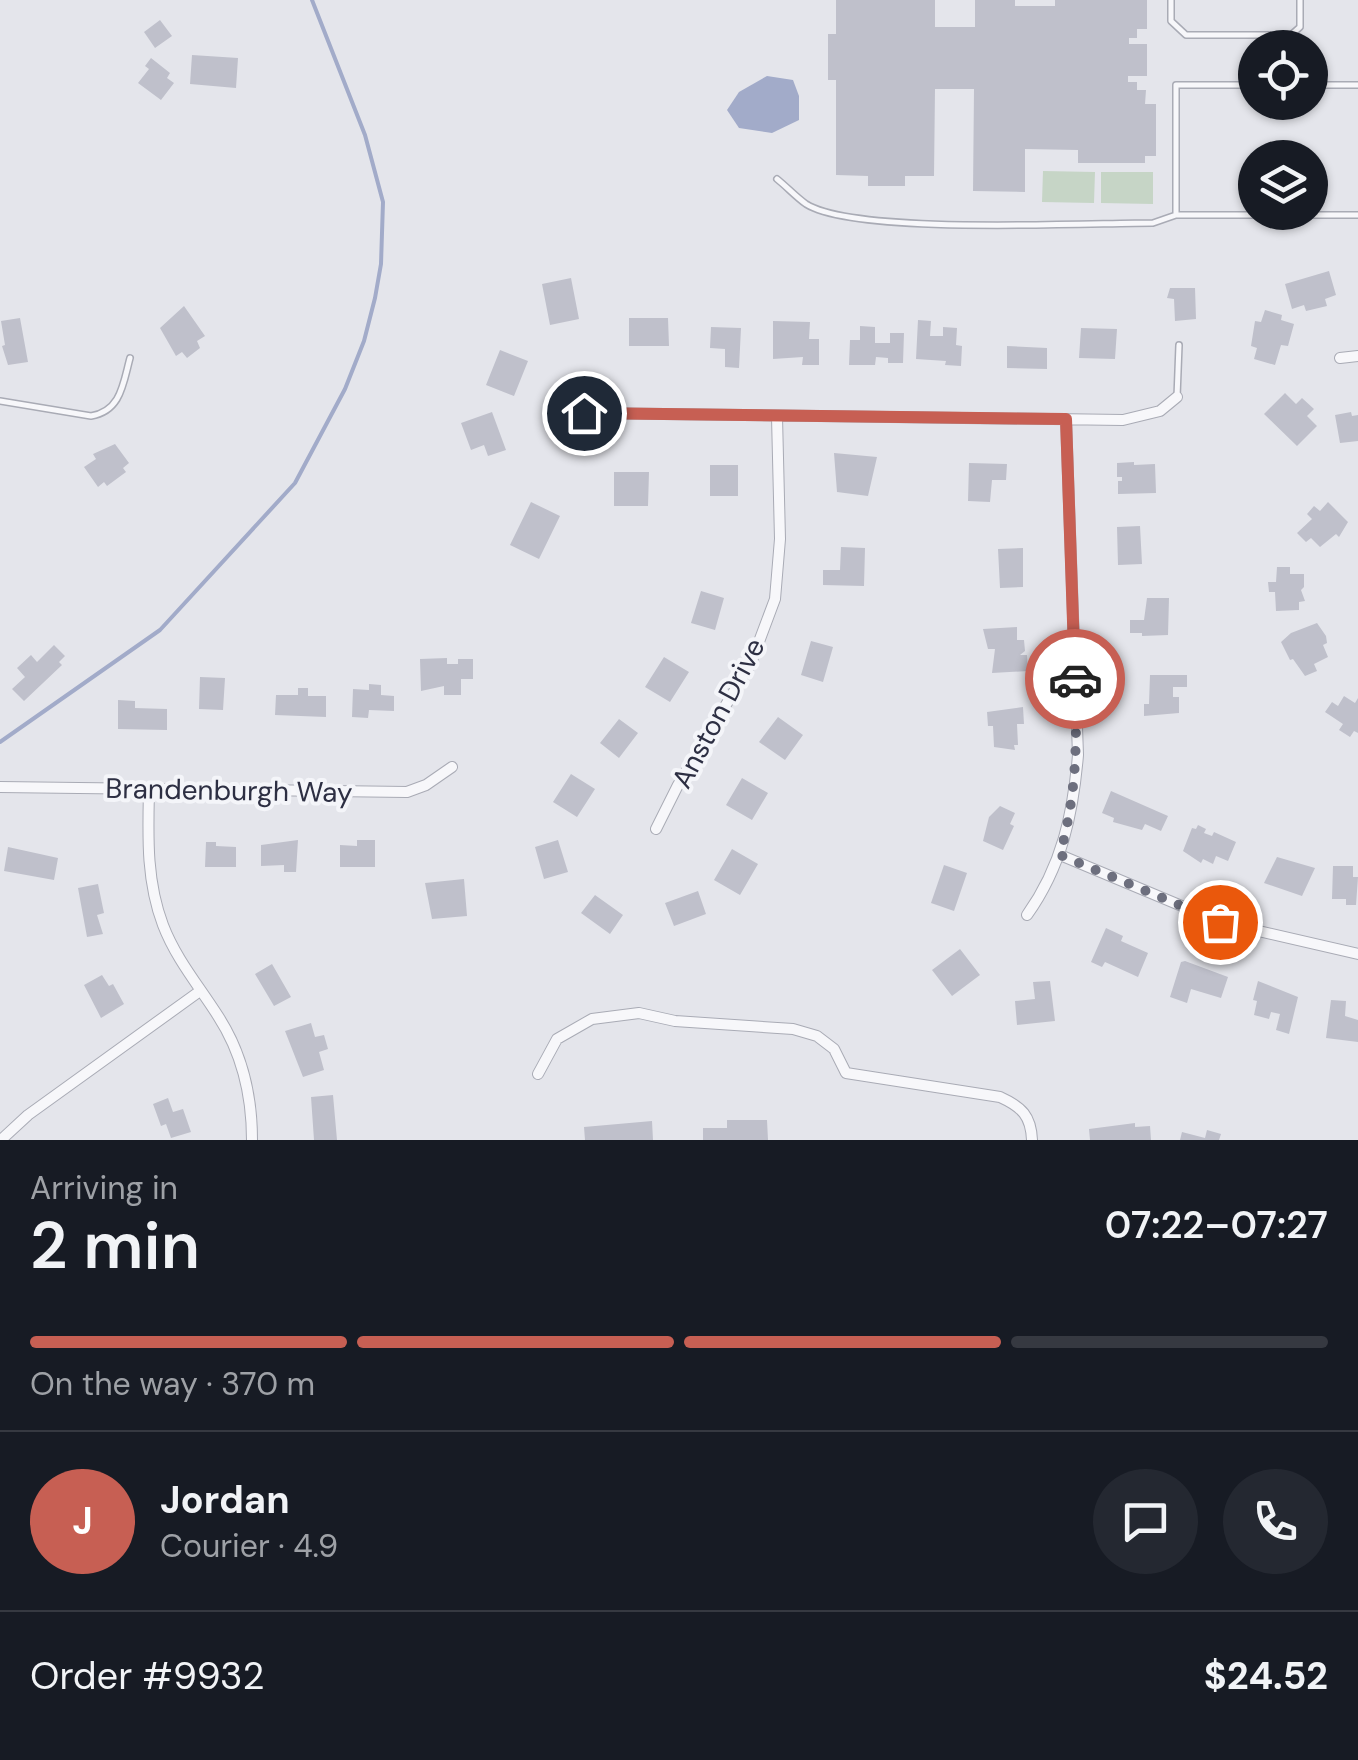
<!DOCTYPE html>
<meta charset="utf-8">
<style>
body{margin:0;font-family:"DM Sans",sans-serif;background:#242831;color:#f1f3f6;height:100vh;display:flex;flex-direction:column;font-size:38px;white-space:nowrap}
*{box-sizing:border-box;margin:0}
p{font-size:32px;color:#9ea1a6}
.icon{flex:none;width:55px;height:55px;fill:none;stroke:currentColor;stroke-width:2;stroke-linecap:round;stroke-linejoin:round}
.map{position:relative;height:1140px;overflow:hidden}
.drawer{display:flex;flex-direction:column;background:#171b24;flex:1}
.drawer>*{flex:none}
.controls{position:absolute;left:1238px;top:30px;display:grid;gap:20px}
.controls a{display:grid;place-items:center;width:90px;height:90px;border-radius:50%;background:#171b24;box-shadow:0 2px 8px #0004;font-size:50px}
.pin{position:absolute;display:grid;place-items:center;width:85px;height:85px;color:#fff;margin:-42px;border:5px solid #fff;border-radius:50%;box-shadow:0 2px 10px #0007}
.courier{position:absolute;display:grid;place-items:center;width:100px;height:100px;margin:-50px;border:8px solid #c75f53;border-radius:50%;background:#fff;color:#222;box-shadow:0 2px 12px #0007}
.overview em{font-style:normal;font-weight:600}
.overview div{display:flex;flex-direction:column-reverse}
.overview{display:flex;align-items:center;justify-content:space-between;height:170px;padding:0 30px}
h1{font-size:65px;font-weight:600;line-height:75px}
.bar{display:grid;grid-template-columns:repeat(4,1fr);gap:15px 10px;align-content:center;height:120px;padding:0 30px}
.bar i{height:12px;border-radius:8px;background:#363941}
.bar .active{background:#c75f53}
.bar p{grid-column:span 4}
.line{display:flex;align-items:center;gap:25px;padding:0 30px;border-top:2px solid #363941}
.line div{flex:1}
.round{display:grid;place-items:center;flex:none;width:105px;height:105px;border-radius:52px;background:#242831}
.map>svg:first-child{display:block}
.green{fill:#c6d5c6}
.water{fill:#a2abc9}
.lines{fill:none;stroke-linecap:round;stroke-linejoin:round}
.stream{stroke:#a2abc9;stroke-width:4}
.building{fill:#bfc0cb}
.lane-casing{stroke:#a9abb5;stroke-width:8}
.street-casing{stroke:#a9abb5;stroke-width:12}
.lane{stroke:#f7f7fa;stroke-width:5}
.street{stroke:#f7f7fa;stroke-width:10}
.done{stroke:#6d6f7e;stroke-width:10;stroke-dasharray:0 18}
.route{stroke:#c75f53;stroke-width:12}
.labels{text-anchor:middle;stroke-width:8;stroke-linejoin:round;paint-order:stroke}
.street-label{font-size:28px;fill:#2d2f43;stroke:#f4f5f9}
</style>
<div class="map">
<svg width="1358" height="1140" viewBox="0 0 1358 1140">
<rect width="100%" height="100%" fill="#e4e5eb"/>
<path class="green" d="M1043 171 1095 172 1094 203 1042 202Z
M1101 172H1153V204L1101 203Z"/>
<path class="water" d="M767 76 793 80 799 96V120L772 133 739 128 727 110 739 92Z"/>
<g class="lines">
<path class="stream" d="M0 742 160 630 295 483 345 389 364 341 375 298 381 264 383 202 365 135 312 0"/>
</g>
<path class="building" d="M836 0H935V27H975V0H1015V6H1055V0H1147V29H1137V38H1129V44H1147V76H1128V82H1137V90H1146L1145 104H1156V156H1145V163H1078V150L1025 149V192L973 191 974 89H935L934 176H905V186H868V176L836 175V80H828V34H836Z
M160 20 172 36 155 48 144 32Z
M192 55 238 58 236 88 190 84Z
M151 58 170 73 167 78 174 83 161 100 138 83 149 69 145 66Z
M1329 271 1336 295 1325 299 1327 306 1306 311 1304 305 1292 309 1285 284Z
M571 278 579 319 550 325 542 284Z
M1170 288H1195L1196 319 1175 321 1174 299 1167 298Z
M184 306 205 336 197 341 200 348 187 358 182 352 176 356 160 328Z
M1265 310 1282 315 1281 320 1294 324 1288 346 1281 345 1275 365 1254 359 1257 348 1251 346 1255 321 1261 322Z
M20 318 28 362 8 365 2 346 5 345 1 321Z
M629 318H668L669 346H629Z
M918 320 931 321 930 336H943V327L957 328 956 345 962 346 961 366 945 365 946 361 916 359Z
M773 321 810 322 809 339H819V365H802L803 357 773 359Z
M860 326 875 327V343H890V333H904L903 363H888V358L876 357 875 365H849L850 340H860Z
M711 327 741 328 739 368 725 367V349L710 348Z
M1081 328 1117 329 1115 359 1079 358Z
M1007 346 1047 348V369L1007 368Z
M500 350 528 361 514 396 486 385Z
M1285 393 1296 404 1302 398 1314 409 1307 416 1317 426 1297 446 1264 414Z
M492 412 506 450 488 456 484 445 471 450 461 423Z
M1351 412 1352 416 1358 415V441L1340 443 1335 415Z
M115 444 129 463 123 468 126 472 107 486 104 482 98 487 84 467 96 459 93 454Z
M834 453 877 457 868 496 837 492Z
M1134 462V465L1155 464 1156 493 1118 494V481H1122V477H1117V463Z
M969 463 1007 464 1006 480H992L990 502 968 501Z
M710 465H738V496H710Z
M614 472H649L648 506H614Z
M531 502 560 516 539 559 510 545Z
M1328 502 1348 522 1339 537 1336 534 1320 547 1311 538 1306 542 1297 533 1312 519 1307 514 1314 506 1320 511Z
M1140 526 1142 564 1118 565 1117 527Z
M841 547 865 548 864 586 823 585V570H840Z
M1023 548V587L1000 588 998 549Z
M1277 567H1290V574H1304V587L1301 590 1305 601 1299 602V610L1276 611 1275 592H1269L1268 582H1276Z
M701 591 724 598 715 630 691 623Z
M1147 598H1169L1168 635 1142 636V633H1130V620H1144Z
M1317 623 1326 636 1327 643 1323 645 1328 657 1314 664 1317 671 1305 676 1293 659 1290 660 1281 642 1291 633Z
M1017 627V640H1024L1025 651 1020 655H1027L1028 671 992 673 995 649H988L983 629Z
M811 641 833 647 823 682 801 675Z
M54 645 65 656 59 662 62 665 24 701 12 689 25 677 17 668 31 655 37 662Z
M664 657 689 672 670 702 645 687Z
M447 658V664H458V659H473V679H461V695H444V686L421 691 420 659Z
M1150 675H1187V687H1173V697H1179V713L1144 716V704H1149Z
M200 677 225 678 223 710 199 709Z
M369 684 381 685V695L394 696V711L369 710 368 718 352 717 353 689 369 690Z
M298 688H308V696H326V717L275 715 276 695H298Z
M1344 696 1355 703 1358 698V733L1354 731 1350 737 1339 730 1343 724 1325 712 1332 702 1338 706Z
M118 700 135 701V708L167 709V730L118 729Z
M1023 707 1024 724H1017L1018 745H1014L1015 750 994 747 993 726H988L987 712Z
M778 717 803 735 785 760 759 742Z
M619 719 638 733 619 758 600 743Z
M571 774 595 789 577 817 553 802Z
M742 778 768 793 752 820 726 805Z
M1111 791 1168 816 1161 831 1145 824 1142 830 1113 822 1114 818 1102 813Z
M1000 806 1015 813 1010 824 1014 826 1003 850 983 841 989 817Z
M1198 825 1206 829 1204 833 1212 836 1214 832 1236 842 1228 861 1216 856 1213 864 1203 859 1201 863 1183 851 1192 828 1196 829Z
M298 840 296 872H284V865L261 866V845Z
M357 840H375V867H340V845L357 846Z
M558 840 568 872 544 879 535 847Z
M206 842H216V846L236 847V867H205Z
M8 847 58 858 54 880 4 871Z
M732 849 758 864 740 895 714 880Z
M1277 857 1315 868 1302 896 1264 883Z
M944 865 967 873 954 911 931 903Z
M1333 866H1353V877H1358L1356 905H1346V899H1332Z
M464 879 467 916 432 919 425 883Z
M98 884 104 913 97 915 103 934 87 937 78 888Z
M698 891 706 914 674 926 665 903Z
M595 895 623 915 610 934 581 913Z
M1106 928 1123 936 1121 941 1148 953 1138 977 1105 962 1102 967 1091 962Z
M960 949 980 975 952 996 932 970Z
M1185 961 1228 977 1221 998 1191 989 1187 1003 1170 997 1181 962Z
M272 964 291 997 274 1006 255 974Z
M102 975 109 986 113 984 124 1004 101 1018 84 985Z
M1050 981 1055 1021 1017 1025 1015 1001 1035 999 1033 982Z
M1258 981 1298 997 1289 1034 1276 1030 1280 1014 1271 1012 1269 1019 1254 1015 1257 1001 1253 1000Z
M1331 1000 1346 1001 1345 1016 1358 1020V1042L1326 1038Z
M311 1023 315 1037 324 1035 328 1049 319 1052 324 1070 303 1077 285 1031Z
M333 1095 337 1140H314L311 1097Z
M168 1098 173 1112 183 1109 191 1132 171 1138 166 1124 161 1126 153 1104Z
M727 1120H767L768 1140H703V1128H727Z
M652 1121 653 1140H585L584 1127Z
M1135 1123V1127L1150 1126 1151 1140H1090L1089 1129Z
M1207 1130 1221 1134 1219 1140H1180L1182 1132 1205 1138Z"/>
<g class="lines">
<g class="lane-casing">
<path id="lane" d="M1171 0V21L1186 35H1291L1300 27V0
M1255 85H1176V215H1358
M1310 85H1358
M777 179C787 187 796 197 806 204 855 235 1085 223 1153 223L1176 215
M1177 397 1179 345
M0 401 91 416C121 411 123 384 130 358"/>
</g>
<g class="street-casing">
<path id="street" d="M1340 358 1358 356
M584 413 1123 420 1160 411 1177 397
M0 787 407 792 426 785 452 767
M149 789C148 835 146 880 163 925 176 959 199 986 218 1016 242 1053 252 1096 252 1140
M656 829 678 785 751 663 775 599 780 539 777 417
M1060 855 1220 922 1358 954
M1027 915C1062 866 1073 814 1078 755L1066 419
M538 1074 557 1039 592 1019 639 1013 675 1021 793 1029 817 1036 834 1049 846 1073 1000 1097C1022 1107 1031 1116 1032 1140
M1 1140 28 1115 200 991"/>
</g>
<use href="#lane" class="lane"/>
<use href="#street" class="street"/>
</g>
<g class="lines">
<path class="done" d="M1075 679C1077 745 1077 791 1060 855L1220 922"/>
<path class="route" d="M584 413 1066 419 1075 679"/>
</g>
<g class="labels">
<g class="street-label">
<text transform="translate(718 713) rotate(-62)" y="10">Anston Drive</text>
<text transform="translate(229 790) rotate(1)" y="10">Brandenburgh Way</text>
</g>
</g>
</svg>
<div class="controls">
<a><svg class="icon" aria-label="locate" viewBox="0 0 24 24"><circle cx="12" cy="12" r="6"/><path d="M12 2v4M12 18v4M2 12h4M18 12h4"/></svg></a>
<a><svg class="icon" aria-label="layers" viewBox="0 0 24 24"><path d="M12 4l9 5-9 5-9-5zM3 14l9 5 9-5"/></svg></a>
</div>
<div class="pin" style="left:1220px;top:922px;background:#ea580c"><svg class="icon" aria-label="bag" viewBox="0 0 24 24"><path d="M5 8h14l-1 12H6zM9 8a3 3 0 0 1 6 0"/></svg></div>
<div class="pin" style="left:584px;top:413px;background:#1f2937"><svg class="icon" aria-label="home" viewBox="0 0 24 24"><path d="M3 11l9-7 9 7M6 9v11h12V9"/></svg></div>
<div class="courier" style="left:1075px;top:679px"><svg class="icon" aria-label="car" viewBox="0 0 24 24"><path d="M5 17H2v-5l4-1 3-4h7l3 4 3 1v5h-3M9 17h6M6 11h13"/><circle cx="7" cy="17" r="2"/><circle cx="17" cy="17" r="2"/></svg></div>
</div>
<section class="drawer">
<div class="overview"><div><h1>2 min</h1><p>Arriving in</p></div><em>07:22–07:27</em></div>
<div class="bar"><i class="active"></i><i class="active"></i><i class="active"></i><i></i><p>On the way · 370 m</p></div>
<div class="line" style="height:180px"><b class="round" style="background:#c75f53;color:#fff">J</b><div><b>Jordan</b><p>Courier · 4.9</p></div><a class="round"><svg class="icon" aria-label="chat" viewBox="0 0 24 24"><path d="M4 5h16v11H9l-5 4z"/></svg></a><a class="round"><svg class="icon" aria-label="phone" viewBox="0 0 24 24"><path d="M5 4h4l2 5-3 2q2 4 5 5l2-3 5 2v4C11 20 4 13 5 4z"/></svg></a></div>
<div class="line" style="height:130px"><div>Order #9932</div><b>$24.52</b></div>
</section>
